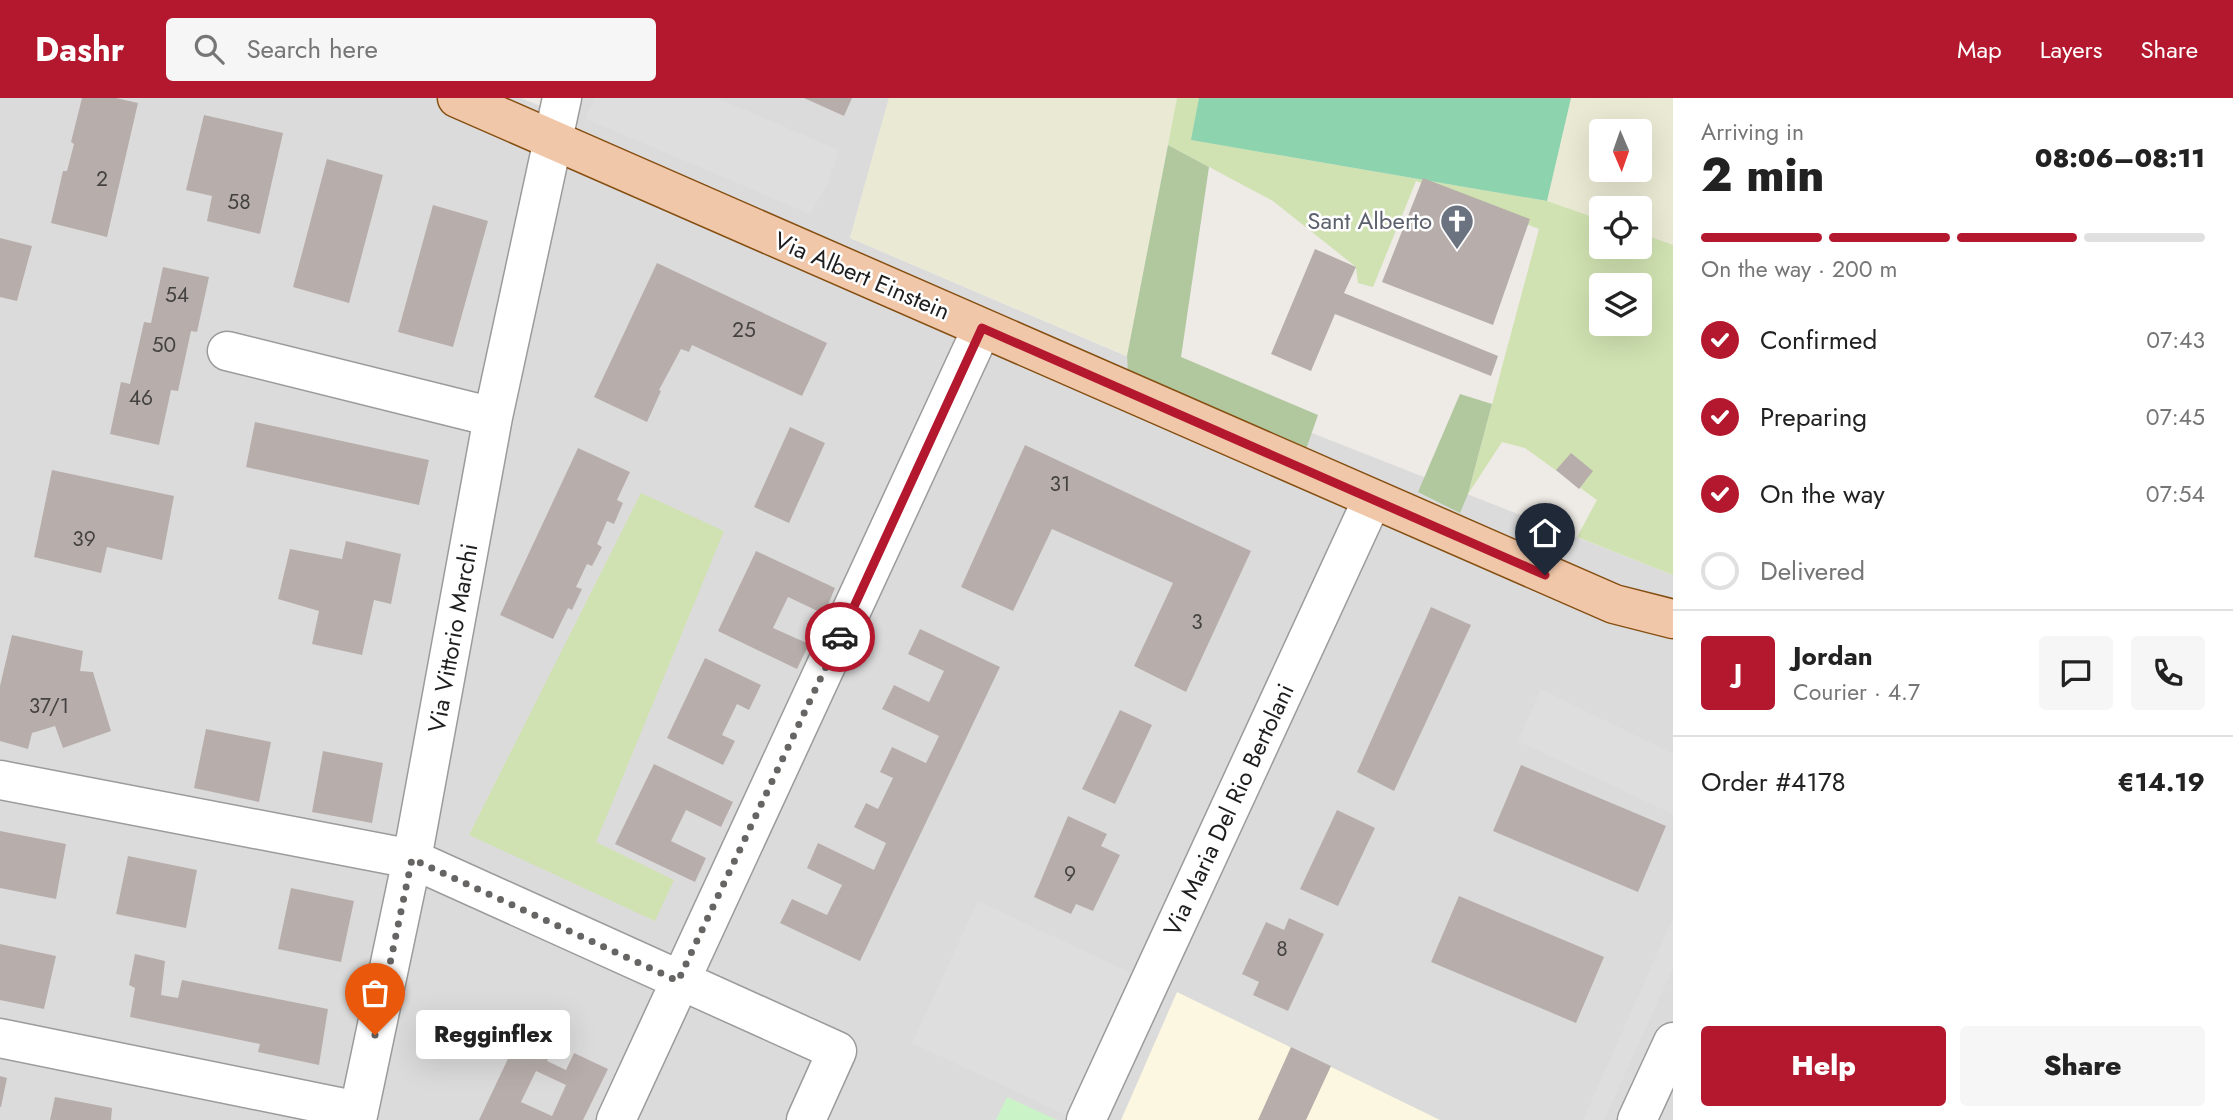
<!DOCTYPE html>
<meta charset="utf-8">
<style>
body{margin:0;font-family:Jost,sans-serif;background:#f6f6f6;color:#222;height:100vh;display:flex;flex-direction:column;font-size:26px;white-space:nowrap}
*{box-sizing:border-box;margin:0}
p{font-size:23px;color:#767676}
.icon{flex:none;width:38px;height:38px;fill:none;stroke:currentColor;stroke-width:2;stroke-linecap:round;stroke-linejoin:round}
.map{position:relative;flex:1;overflow:hidden}
.drawer{display:flex;flex-direction:column;background:#fff;width:560px}
.drawer>*{flex:none}
.needle{width:46px;rotate:178deg}
.controls{position:absolute;left:1589px;top:21px;display:grid;gap:14px}
.controls a{display:grid;place-items:center;width:63px;height:63px;border-radius:7px;background:#fff;box-shadow:0 7px 28px #0002;font-size:35px}
.pin{position:absolute;display:grid;place-items:center;width:60px;height:60px;color:#fff;margin:-72px -30px;border-radius:50% 50% 50% 0;rotate:-45deg;box-shadow:0 0 7px #0007}
.pin .icon{rotate:45deg}
.courier{position:absolute;display:grid;place-items:center;width:70px;height:70px;margin:-35px;border:5px solid #b4182e;border-radius:50%;background:#fff;color:#222;box-shadow:0 2px 9px #0007}
.bubble{position:absolute;height:49px;border-radius:7px;background:#fff;box-shadow:0 7px 28px #0002;font-size:23px;font-weight:800;line-height:49px;text-align:center}
.headline em{font-style:normal;font-weight:800}
.headline div{display:flex;flex-direction:column-reverse}
.headline{display:flex;align-items:center;justify-content:space-between;height:119px;padding:0 28px}
h1{font-size:46px;font-weight:800;line-height:52px}
.bar{display:grid;grid-template-columns:repeat(4,1fr);gap:10px 7px;align-content:center;height:84px;padding:0 28px}
.bar i{height:9px;border-radius:5px;background:#e0e0e0}
.bar .on{background:#b4182e}
.bar p{grid-column:span 4}
.line{display:flex;align-items:center;gap:18px;padding:0 28px;border-top:2px solid #e0e0e0}
.line div{flex:1}
.round{display:grid;place-items:center;flex:none;width:74px;height:74px;border-radius:7px;background:#f6f6f6}
ol{padding:0 28px;list-style:none}
li{display:flex;align-items:center;gap:21px;height:77px}
li p{margin-inline-start:auto}
li .icon{padding:7px;border-radius:50%;background:#b4182e;color:#fff;stroke-width:4}
li:last-child{color:#767676}
li i{width:38px;height:38px;border:4px solid #e0e0e0;border-radius:50%}
.primary-button{display:flex;gap:14px;margin-top:auto;padding:14px 28px}
.primary-button a{flex:1;height:80px;border-radius:7px;background:#b4182e;color:#fff;font-size:28px;font-weight:800;line-height:80px;text-align:center}
.primary-button a+a{background:#f6f6f6;color:#222}
header{display:flex;align-items:center;gap:42px;box-sizing:border-box;height:98px;padding:0 35px;background:#b4182e;color:#fff}
header strong{font-size:33px}
nav{display:flex;gap:38px;margin-inline-start:auto;font-size:24px}
.search{width:490px;height:63px;background:#f6f6f6;display:flex;align-items:center;gap:18px;box-sizing:border-box;padding:0 24px;border-radius:7px;color:#767676;font-size:26px}
main{display:flex;flex:1;min-height:0}
.map>svg:first-child{display:block}
.residential{fill:#dcdbdb}
.education{fill:#fbf7e1}
.farmland{fill:#eae9d3;fill-rule:evenodd}
.grass{fill:#d0e2b1;fill-rule:evenodd}
.forest{fill:#b1c89f}
.park{fill:#caf3c8}
.pitch{fill:#8dd3ae}
.parking{fill:#dedede}
.building{fill:#b7aeab;fill-rule:evenodd}
.lines{fill:none;stroke-linecap:round;stroke-linejoin:round}
.minor-casing{stroke:#9b9b9b;stroke-width:41}
.major-casing{stroke:#864f12;stroke-width:41}
.minor{stroke:#fff;stroke-width:38}
.major{stroke:#f0c7a8;stroke-width:38}
.done{stroke:#676564;stroke-width:7;stroke-dasharray:0 12.6}
.route{stroke:#b4182e;stroke-width:9}
.labels{text-anchor:middle;stroke-width:5;stroke-linejoin:round;paint-order:stroke}
.number-label{font-size:21px;fill:#444241}
.worship-label{font-size:24px;fill:#5b616d;stroke:#fff;text-anchor:end}
.street-label{font-size:24px;fill:#1e1e1e;stroke:#fff}
</style>
<header>
<strong>Dashr</strong>
<div class="search"><svg class="icon" aria-label="search" viewBox="0 0 24 24"><circle cx="10" cy="10" r="6"/><path d="M15 15l6 6"/></svg>Search here</div>
<nav><a>Map</a><a>Layers</a><a>Share</a></nav>
</header>
<main>
<div class="map">
<svg width="1673" height="1022" viewBox="0 0 1673 1022">
<rect width="100%" height="100%" fill="#eeeae5"/>
<path class="residential" d="M0 0H521L562 17 565 0H889L850 140 1238 306 1673 477V1022H0Z"/>
<path class="education" d="M1177 894 1440 1022H1121Z"/>
<path class="farmland" d="M889 0H1177L1127 258 850 140Z
M1571 0H1673V147L1640 135V110H1601V122L1547 103ZM1601 33H1640V72H1601Z"/>
<path class="grass" d="M1177 0H1199L1192 42 1547 103 1601 122V149H1640V135L1673 147V477L1577 439 1597 402 1525 350 1502 344 1468 396 1539 131 1416 83 1373 189 1358 185 1356 169 1273 103 1168 47ZM1601 187H1640V226H1601Z
M641 395 724 433 596 744 674 782 655 823 469 737Z"/>
<path class="forest" d="M1168 47 1209 69 1181 259 1318 317 1304 357 1128 275 1127 258Z
M1460 296 1492 306 1468 396 1460 415 1418 394Z"/>
<path class="park" d="M1007 999 1057 1022H996Z"/>
<path class="pitch" d="M1199 0H1571L1547 103 1191 42Z"/>
<path class="parking" d="M594 0H717L839 52 828 85 810 116 586 21Z
M1541 591 1673 656V716L1518 643Z
M978 803 1133 876 1066 1017 912 945Z
M1673 820V870L1604 1022H1583Z"/>
<path class="building" d="M82 0H116L138 5 107 139 51 125 63 73H67L74 46 71 44Z
M804 0H852L844 18Z
M204 17 283 35 260 136 207 123 212 98 186 92Z
M327 61 383 77 349 205 293 189Z
M1423 80 1530 121 1493 227 1382 184Z
M433 107 488 123 453 249 398 234Z
M0 140 32 148 17 203 0 199Z
M1315 151 1356 169 1344 195 1498 258 1491 278 1335 216 1311 273 1271 256Z
M657 165 827 245 802 298 692 247 689 254 681 251 659 292 661 293 647 324 594 299Z
M163 169 209 179 197 234 191 233 178 293 171 292 159 347 110 336 121 284 130 286 144 224 151 225Z
M255 324 429 362 419 407 246 369Z
M790 329 825 345 789 425 754 409Z
M1025 347 1251 453 1186 594 1134 568 1173 485 1052 431 1013 513 961 489Z
M578 350 630 374 617 402 623 405 614 426 607 423 597 446 602 449 592 468 587 466 576 489 582 491 572 512 568 510 553 541 500 517Z
M1571 355 1593 373 1579 391 1556 372Z
M52 372 174 398 162 462 107 449 101 475 34 459Z
M346 443 401 456 391 506 374 502 362 557 312 546 319 513 278 501 290 451 342 461Z
M756 453 835 490 824 516 788 499 773 530 809 546 797 571 718 533Z
M1431 509 1471 527 1394 693 1357 674Z
M920 531 1000 569 860 863 780 825 792 801 827 817 842 787 807 770 818 745 874 772 886 745 854 729 866 705 878 711 893 680 880 674 892 649 926 665 939 638 882 611 894 587 929 604 944 573 908 556Z
M12 537 83 553 80 573 93 574 111 633 63 650 55 628 32 635 28 651 0 643V588Z
M705 560 761 587 749 612 737 606 722 637 735 643 723 667 667 640Z
M1120 612 1152 627 1115 706 1082 691Z
M206 631 271 644 259 704 194 690Z
M323 653 383 665 372 725 312 714Z
M654 666 733 704 721 729 686 712 671 743 706 760 695 784 615 746Z
M1521 667 1666 728 1638 794 1493 733Z
M1337 712 1375 730 1338 808 1300 791Z
M1068 718 1107 736 1101 748 1120 757 1093 813 1076 806 1071 816 1034 799Z
M0 733 66 746 56 801 0 790Z
M128 758 197 772 186 830 116 816Z
M291 790 354 803 341 864 278 851Z
M1459 798 1604 859 1576 925 1431 864Z
M1289 820 1324 836 1288 913 1253 897 1259 884 1242 876 1266 824 1284 832Z
M0 846 56 858 44 911 0 902Z
M135 856 165 863 161 897 178 900 182 882 328 911 319 967 258 954 260 946 130 919 135 890 129 887Z
M522 931 555 946 547 963 566 972 574 955 608 971 583 1022H479ZM536 973 566 987 552 1018 521 1004Z
M1291 949 1331 968 1306 1022H1258Z
M0 978 7 980 1 1009H0Z
M55 999 112 1010 111 1022H50Z"/>
<g class="lines">
<g class="minor-casing">
<path id="minor" d="M227 253 493 319
M0 682 412 761 837 953 806 1022
M0 940 359 1013
M357 1022 412 761 493 319 562 0
M616 1022 982 230
M1086 1022 1372 402
M1637 1022 1673 944"/>
</g>
<g class="major-casing">
<path id="major" d="M457 0 1614 506 1673 521"/>
</g>
<use href="#minor" class="minor"/>
<use href="#major" class="major"/>
</g>
<g class="lines">
<path class="done" d="M375 937 412 761 678 883 840 539"/>
<path class="route" d="M840 539 982 230 1545 477"/>
</g>
<defs>
<g id="church-pin" transform="scale(1.75)"><path d="M0 17L-7.5 6A9.5 9.5 0 1 1 7.5 6Z" fill="#6b7280" stroke="#fff"/><path d="M-1.2-6h2.4v3.5h3.3v2.4h-3.3V6h-2.4V-.1h-3.3v-2.4h3.3Z" fill="#fff"/></g>
</defs>
<g fill-rule="evenodd">
<use href="#church-pin" x="1457" y="123"/>
</g>
<g class="labels">
<g class="number-label">
<text x="102" y="88">2</text>
<text x="239" y="111">58</text>
<text x="177" y="204">54</text>
<text x="744" y="239">25</text>
<text x="164" y="254">50</text>
<text x="141" y="307">46</text>
<text x="1060" y="393">31</text>
<text x="84" y="448">39</text>
<text x="1197" y="531">3</text>
<text x="49" y="615">37/1</text>
<text x="1070" y="783">9</text>
<text x="1282" y="858">8</text>
</g>
<g class="worship-label">
<text x="1432" y="131">Sant Alberto</text>
</g>
<g class="street-label">
<text transform="translate(862 178) rotate(23)" y="8">Via Albert Einstein</text>
<text transform="translate(453 540) rotate(-80)" y="8">Via Vittorio Marchi</text>
<text transform="translate(1229 712) rotate(-65)" y="8">Via Maria Del Rio Bertolani</text>
</g>
</g>
</svg>
<div class="controls">
<a><svg class="needle" viewBox="-14 -14 28 28"><path d="M0-13l5 13h-10z" fill="#e53935"/><path d="M0 13l5-13h-10z" fill="#767676"/></svg></a>
<a><svg class="icon" aria-label="locate" viewBox="0 0 24 24"><circle cx="12" cy="12" r="6"/><path d="M12 2v4M12 18v4M2 12h4M18 12h4"/></svg></a>
<a><svg class="icon" aria-label="layers" viewBox="0 0 24 24"><path d="M12 4l9 5-9 5-9-5zM3 14l9 5 9-5"/></svg></a>
</div>
<div class="pin" style="left:375px;top:937px;background:#ea580c"><svg class="icon" aria-label="bag" viewBox="0 0 24 24"><path d="M5 8h14l-1 12H6zM9 8a3 3 0 0 1 6 0"/></svg></div>
<div class="pin" style="left:1545px;top:477px;background:#1f2937"><svg class="icon" aria-label="home" viewBox="0 0 24 24"><path d="M3 11l9-7 9 7M6 9v11h12V9"/></svg></div>
<div class="courier" style="left:840px;top:539px"><svg class="icon" aria-label="car" viewBox="0 0 24 24"><path d="M5 17H2v-5l4-1 3-4h7l3 4 3 1v5h-3M9 17h6M6 11h13"/><circle cx="7" cy="17" r="2"/><circle cx="17" cy="17" r="2"/></svg></div>
<div class="bubble" style="left:416px;top:912px;width:154px">Regginflex</div>
</div>
<section class="drawer">
<div class="headline"><div><h1>2 min</h1><p>Arriving in</p></div><em>08:06–08:11</em></div>
<div class="bar"><i class="on"></i><i class="on"></i><i class="on"></i><i></i><p>On the way · 200 m</p></div>
<ol>
<li><svg class="icon" aria-label="check" viewBox="0 0 24 24"><path d="M5 12l5 5 9-10"/></svg>Confirmed<p>07:43</p></li>
<li><svg class="icon" aria-label="check" viewBox="0 0 24 24"><path d="M5 12l5 5 9-10"/></svg>Preparing<p>07:45</p></li>
<li><svg class="icon" aria-label="check" viewBox="0 0 24 24"><path d="M5 12l5 5 9-10"/></svg>On the way<p>07:54</p></li>
<li><i></i>Delivered</li>
</ol>
<div class="line" style="height:126px"><b class="round" style="background:#b4182e;color:#fff">J</b><div><b>Jordan</b><p>Courier · 4.7</p></div><a class="round"><svg class="icon" aria-label="chat" viewBox="0 0 24 24"><path d="M4 5h16v11H9l-5 4z"/></svg></a><a class="round"><svg class="icon" aria-label="phone" viewBox="0 0 24 24"><path d="M5 4h4l2 5-3 2q2 4 5 5l2-3 5 2v4C11 20 4 13 5 4z"/></svg></a></div>
<div class="line" style="height:91px"><div>Order #4178</div><b>€14.19</b></div>
<div class="primary-button"><a>Help</a><a>Share</a></div>
</section>
</main>
